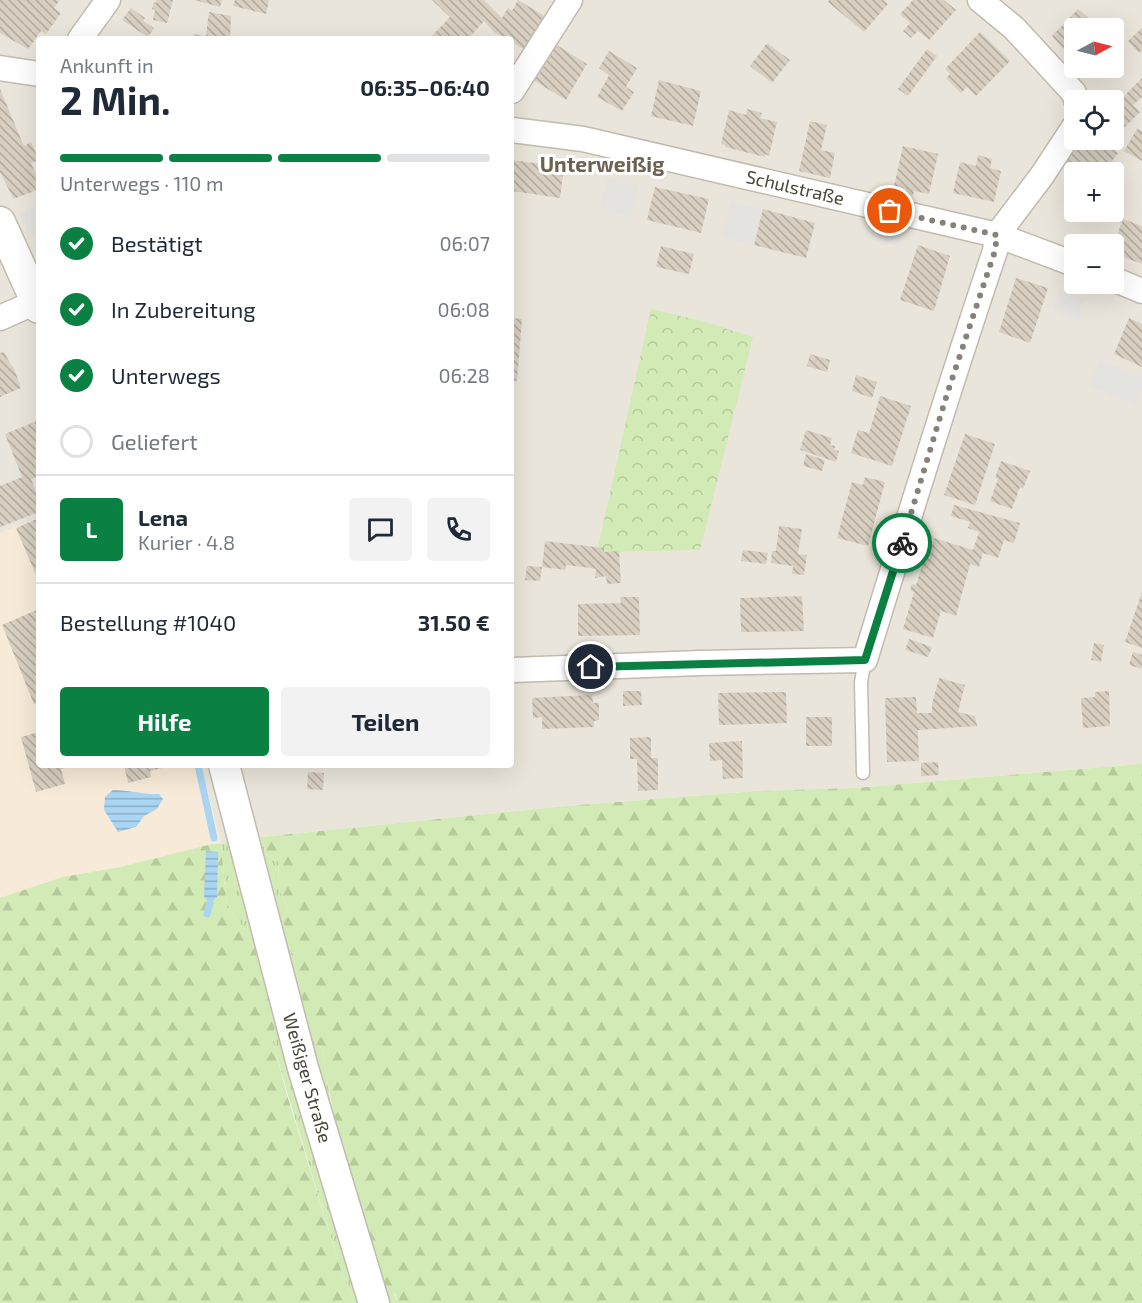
<!DOCTYPE html>
<html lang="de">
<meta charset="utf-8">
<style>
body{margin:0;font-family:"Exo 2",sans-serif;background:#f2f2f3;color:#1f2937;height:100vh;display:flex;flex-direction:column;font-size:22px;white-space:nowrap}
*{box-sizing:border-box;margin:0}
p{font-size:20px;color:#747a83}
.icon{flex:none;width:33px;height:33px;fill:none;stroke:currentColor;stroke-width:2;stroke-linecap:round;stroke-linejoin:round}
.map{position:relative;flex:1;overflow:hidden}
.side{position:absolute;left:36px;top:36px;width:478px;height:732px;display:flex;flex-direction:column;background:#fff;border-radius:6px;box-shadow:0 6px 24px #0002}
.side>*{flex:none}
.needle{width:39px;rotate:83deg}
.controls{position:absolute;left:1064px;top:18px;display:grid;gap:12px}
.controls a{display:grid;place-items:center;width:60px;height:60px;border-radius:6px;background:#fff;box-shadow:0 6px 24px #0002;font-size:30px}
.pin{position:absolute;display:grid;place-items:center;width:51px;height:51px;color:#fff;margin:-26px;border:3px solid #fff;border-radius:50%;box-shadow:0 2px 6px #0007}
.courier{position:absolute;display:grid;place-items:center;width:60px;height:60px;margin:-30px;border:4px solid #0b8043;border-radius:50%;background:#fff;color:#222;box-shadow:0 2px 8px #0007}
.summary em{font-style:normal;font-weight:700}
.summary div{display:flex;flex-direction:column-reverse}
.summary{display:flex;align-items:center;justify-content:space-between;height:102px;padding:0 24px}
h1{font-size:39px;font-weight:700;line-height:45px}
.bar{display:grid;grid-template-columns:repeat(4,1fr);gap:9px 6px;align-content:center;height:72px;padding:0 24px}
.bar i{height:8px;border-radius:4px;background:#e0e1e3}
.bar .active{background:#0b8043}
.bar p{grid-column:span 4}
.line{display:flex;align-items:center;gap:15px;padding:0 24px;border-top:2px solid #e0e1e3}
.line div{flex:1}
.round{display:grid;place-items:center;flex:none;width:63px;height:63px;border-radius:6px;background:#f2f2f3}
ol{padding:0 24px;list-style:none}
li{display:flex;align-items:center;gap:18px;height:66px}
li p{margin-inline-start:auto}
li .icon{padding:6px;border-radius:50%;background:#0b8043;color:#fff;stroke-width:4}
li:last-child{color:#747a83}
li i{width:33px;height:33px;border:3px solid #e0e1e3;border-radius:50%}
.action{display:flex;gap:12px;margin-top:auto;padding:12px 24px}
.action a{flex:1;height:69px;border-radius:6px;background:#0b8043;color:#fff;font-size:24px;font-weight:700;line-height:69px;text-align:center}
.action a+a{background:#f2f2f3;color:#1f2937}
.map>svg:first-child{display:block}
.residential{fill:#eae5da;fill-rule:evenodd}
.commercial{fill:#f7ead8}
.grass{fill:url(#grass-tufts)}
.forest{fill:url(#forest-firs)}
.park{fill:url(#park-crowns)}
.parking{fill:#e5e3e0}
.water{fill:url(#water-rules)}
.lines{fill:none;stroke-linecap:round;stroke-linejoin:round}
.stream{stroke:#a9d4f2;stroke-width:7}
.building{fill:url(#building-back-hatch)}
.service-casing{stroke:#c2bbae;stroke-width:15}
.minor-casing{stroke:#c2bbae;stroke-width:27}
.tertiary-casing{stroke:#c2bbae;stroke-width:33}
.service{stroke:#fff;stroke-width:12}
.minor{stroke:#fff;stroke-width:24}
.tertiary{stroke:#fff;stroke-width:30}
.done{stroke:#878178;stroke-width:6;stroke-dasharray:0 10.8}
.route{stroke:#0b8043;stroke-width:8}
.labels{text-anchor:middle;stroke-width:6;stroke-linejoin:round;paint-order:stroke}
.street-label{font-size:18px;fill:#4b4439;stroke:#fff}
.quarter-label{font-size:21px;font-weight:bold;fill:#6e6250;stroke:#fff}
</style>
<div class="map">
<svg width="1142" height="1303" viewBox="0 0 1142 1303">
<defs>
<pattern id="grass-tufts" width="24" height="20" patternUnits="userSpaceOnUse" patternTransform="scale(1.5)"><rect width="24" height="20" fill="#d2eab5"/><path d="M3 7l-1-3M5 7V3M7 7l1-3M15 17l-1-3M17 17v-4M19 17l1-3" fill="none" stroke="#b6ca9c"/></pattern>
<pattern id="forest-firs" width="22" height="20" patternUnits="userSpaceOnUse" patternTransform="scale(1.5)"><rect width="22" height="20" fill="#d2eab5"/><path d="M5 1l3.5 6h-7zM16 11l3.5 6h-7z" fill="#b6ca9c"/></pattern>
<pattern id="park-crowns" width="20" height="18" patternUnits="userSpaceOnUse" patternTransform="scale(1.5)"><rect width="20" height="18" fill="#d2eab5"/><path d="M2 6a3 3 0 1 1 6 0M12 15a3 3 0 1 1 6 0" fill="none" stroke="#b6ca9c"/></pattern>
<pattern id="water-rules" width="6" height="5" patternUnits="userSpaceOnUse" patternTransform="scale(1.5)"><rect width="6" height="5" fill="#a9d4f2"/><path d="M0 2.5h6" fill="none" stroke="#8caec5"/></pattern>
<pattern id="building-back-hatch" width="6" height="6" patternUnits="userSpaceOnUse" patternTransform="scale(1.5)"><rect width="6" height="6" fill="#d8cfc1"/><path d="M-1 5l2 2M0 0l6 6M5-1l2 2" fill="none" stroke="#b1aa9e"/></pattern>
</defs>
<rect width="100%" height="100%" fill="#f6f3ec"/>
<path class="residential" d="M0 0H1142V762L1140 764 855 788 756 791 566 806 261 837 221 844 201 765H512V39H39V518L0 533ZM1074 28H1113V68H1074ZM1074 100H1113V140H1074ZM1074 172H1113V212H1074ZM1074 244H1113V284H1074Z"/>
<path class="commercial" d="M39 518V765H201L221 844H212L0 956V533Z"/>
<path class="grass" d="M261 837 266 854 279 862 278 887 288 909 283 921 312 1040 323 1049 331 1107 364 1225 398 1303H354L341 1270 288 1095 273 1042 275 1026 252 937 227 908 221 844Z"/>
<path class="forest" d="M1142 762V1303H398L395 1294 386 1288C359 1210 332 1131 323 1049L312 1040 283 921 288 909 278 887 279 862 266 854 261 837 566 806 756 791 855 788 1140 764Z
M212 844H221L227 908 252 937 275 1026 273 1042 287 1095 341 1270 354 1303H0V898L63 877 121 867Z"/>
<path class="park" d="M651 309 702 321 753 337 700 550 604 552V548L598 547Z"/>
<path class="parking" d="M608 177 639 186 631 217 600 208Z
M731 201 763 209 754 245 721 236Z
M39 204V232L31 236 19 214Z
M872 206 909 215 900 246 864 236Z
M1059 291 1086 300 1079 320 1053 310Z
M1099 360 1142 376V389L1136 405 1089 386Z"/>
<path class="water" d="M113 790C129 790 143 795 159 794L163 799 157 809 144 816 136 827 118 832 104 810 105 797Z
M206 851 218 852 217 897 210 903 204 897Z"/>
<g class="lines">
<path class="stream" d="M198 765 214 838
M207 914 210 903"/>
</g>
<path class="building" d="M0 0H60L54 8 61 13 46 34 41 31 28 49 0 33Z
M157 0H173L167 23 153 20 155 10 152 9 154 2 156 3Z
M194 0H222L220 7Z
M235 0H269L266 14 233 6Z
M432 0H484L502 18 508 8 512 11 518 0 548 18 528 52 512 42V39H507L494 32 484 21 468 39H429L450 17Z
M829 0H883L888 4 864 32 828 2Z
M913 0H944L956 10 929 40 918 31 911 38 903 31 910 23 900 14Z
M131 8 145 18 143 21 154 28 148 37 122 20Z
M1078 9 1100 28H1074V61L1052 36Z
M209 12 231 16 230 39H193V34L206 36Z
M1142 28V50L1139 53 1128 41Z
M980 32 1010 61 976 96 967 87 961 93 946 78 950 74 945 69Z
M552 42 587 64 566 100 530 78Z
M767 43 790 60 772 83 750 66Z
M927 49 937 56 908 96 898 89Z
M609 51 637 68 626 87 634 92 622 111 597 97 609 75 599 68Z
M1084 68H1102L1093 76Z
M1142 78V97L1133 105 1140 112 1120 132 1113 124V107Z
M659 80 701 91 693 126 651 116Z
M0 89 24 146 31 142 39 160 31 163 39 182 37 190 16 198H13L0 172Z
M747 109 762 113 760 118 777 122 769 156 765 154V157L725 147V145L721 144 729 110 746 115Z
M810 121 827 125 821 150 835 153 830 178 799 171Z
M1137 129 1142 131V161L1124 151Z
M1081 140H1099L1101 141 1109 140 1117 146 1114 150 1118 153 1112 161 1120 167 1113 176V172H1074V174L1062 166Z
M903 146 938 154 929 194 914 191 913 196 905 194 906 189 894 186Z
M978 155 992 159 990 168 1001 171 994 202 953 193 960 162 976 166Z
M512 160 564 167 560 198 512 191Z
M655 187 709 199 701 233 647 220Z
M763 209 815 223 806 258 754 245Z
M1123 219 1142 226V264L1113 253V246Z
M918 245 950 256 934 311 900 300Z
M661 246 694 254 689 274 656 267Z
M1016 278 1048 288 1030 343 999 332Z
M512 318 522 319 517 381H512Z
M1129 318 1142 324V367L1114 354Z
M4 352 11 365 13 366 21 388 0 397V353Z
M810 354 830 360 827 372 807 366Z
M856 375 877 382 872 398 852 391Z
M880 396 911 406 892 466 851 453 858 430 869 433Z
M39 420V476L31 479 39 499V512L0 527V486L22 477 5 434Z
M806 430 832 438 830 445 835 446 834 450 839 451 836 462 800 450Z
M965 434 995 444 975 505 944 495Z
M806 454 825 460 822 471 803 466Z
M1001 461 1030 471 1023 489 1020 487 1012 509 990 501 998 479 995 478Z
M865 477 885 482 868 546 837 538 852 482 863 485Z
M954 505 1020 523 1014 543 1004 540 998 558 983 553 979 567 970 564 956 616 941 611 933 638 903 629 914 592 910 590 912 584 916 585 927 550 930 551 934 538 973 550 979 532 968 528 970 522 951 516Z
M39 518V574L36 575 16 528Z
M779 526 802 529 798 554 807 555 804 575 792 574 793 566 771 563 772 551H776Z
M545 541 604 548V552L619 551 621 583 607 584 606 576 595 578 596 569 590 568 566 565 565 570 542 567Z
M743 550 768 553 766 564 741 561Z
M527 566 542 567 540 581 525 580Z
M1142 592V648L1125 642Z
M802 596 804 631 741 632 740 598Z
M620 597H639L640 635 578 636V604L621 603Z
M39 609V702L34 704 2 625Z
M909 639 932 647 928 657 905 650Z
M1094 643 1104 645 1101 662 1091 660Z
M1133 652 1142 655V669L1129 665Z
M939 678 965 685 958 712 975 716 977 726 918 730 919 761 887 762 885 698 916 697 917 713H932V704Z
M623 691H641L642 705 623 706Z
M1109 691 1110 726 1083 728 1081 698 1095 697V692Z
M786 692 787 723 719 725 718 693Z
M592 695 593 703H599V720L594 721V727L542 729V717L533 718 532 698Z
M806 717H832V746H806Z
M39 732V765L74 766 61 769 65 784 36 792 21 737Z
M651 737V758H658V790L638 791 637 759H630V738Z
M742 741 743 778 723 779 722 760 710 761 709 743Z
M938 762 939 775 921 776V763Z
M124 765H170V766L150 771 151 777 128 783Z
M308 772 324 773 323 790 307 789Z"/>
<g class="lines">
<g class="service-casing">
<path id="service" d="M863 773 861 682 865 660"/>
</g>
<g class="minor-casing">
<path id="minor" d="M980 0 1014 28 1074 93 1076 100
M80 39 108 0
M0 68 39 74
M512 91 570 0
M512 130 583 139 997 235 1074 264
M1113 279 1142 291
M0 318 36 302
M512 670 700 663 865 660C907 523 949 387 995 251L997 235 1041 177 1074 127"/>
</g>
<g class="tertiary-casing">
<path id="tertiary" d="M0 222 39 308
M224 765 303 1068 374 1303"/>
</g>
<use href="#service" class="service"/>
<use href="#minor" class="minor"/>
<use href="#tertiary" class="tertiary"/>
</g>
<g class="lines">
<path class="done" d="M890 211 997 235 995 251 948 391 902 543"/>
<path class="route" d="M591 667 865 660 902 543"/>
</g>
<g class="labels">
<g class="street-label">
<text transform="translate(795 188) rotate(13)" y="6">Schulstraße</text>
<text transform="translate(307 1078) rotate(74)" y="6">Weißiger Straße</text>
</g>
<g class="quarter-label">
<text x="602" y="172">Unterweißig</text>
</g>
</g>
</svg>
<div class="controls">
<a><svg class="needle" viewBox="-14 -14 28 28"><path d="M0-13l5 13h-10z" fill="#e53935"/><path d="M0 13l5-13h-10z" fill="#747a83"/></svg></a>
<a><svg class="icon" aria-label="locate" viewBox="0 0 24 24"><circle cx="12" cy="12" r="6"/><path d="M12 2v4M12 18v4M2 12h4M18 12h4"/></svg></a>
<a>+</a>
<a>−</a>
</div>
<div class="pin" style="left:890px;top:211px;background:#ea580c"><svg class="icon" aria-label="bag" viewBox="0 0 24 24"><path d="M5 8h14l-1 12H6zM9 8a3 3 0 0 1 6 0"/></svg></div>
<div class="pin" style="left:591px;top:667px;background:#1f2937"><svg class="icon" aria-label="home" viewBox="0 0 24 24"><path d="M3 11l9-7 9 7M6 9v11h12V9"/></svg></div>
<div class="courier" style="left:902px;top:543px"><svg class="icon" aria-label="bike" viewBox="0 0 24 24"><circle cx="6" cy="16" r="4"/><circle cx="18" cy="16" r="4"/><path d="M6 16l4-8h5l3 8M10 8l3 8H6M13 5h3"/></svg></div>
<section class="side">
<div class="summary"><div><h1>2 Min.</h1><p>Ankunft in</p></div><em>06:35–06:40</em></div>
<div class="bar"><i class="active"></i><i class="active"></i><i class="active"></i><i></i><p>Unterwegs · 110 m</p></div>
<ol>
<li><svg class="icon" aria-label="check" viewBox="0 0 24 24"><path d="M5 12l5 5 9-10"/></svg>Bestätigt<p>06:07</p></li>
<li><svg class="icon" aria-label="check" viewBox="0 0 24 24"><path d="M5 12l5 5 9-10"/></svg>In Zubereitung<p>06:08</p></li>
<li><svg class="icon" aria-label="check" viewBox="0 0 24 24"><path d="M5 12l5 5 9-10"/></svg>Unterwegs<p>06:28</p></li>
<li><i></i>Geliefert</li>
</ol>
<div class="line" style="height:108px"><b class="round" style="background:#0b8043;color:#fff">L</b><div><b>Lena</b><p>Kurier · 4.8</p></div><a class="round"><svg class="icon" aria-label="chat" viewBox="0 0 24 24"><path d="M4 5h16v11H9l-5 4z"/></svg></a><a class="round"><svg class="icon" aria-label="phone" viewBox="0 0 24 24"><path d="M5 4h4l2 5-3 2q2 4 5 5l2-3 5 2v4C11 20 4 13 5 4z"/></svg></a></div>
<div class="line" style="height:78px"><div>Bestellung #1040</div><b>31.50 €</b></div>
<div class="action"><a>Hilfe</a><a>Teilen</a></div>
</section>
</div>
